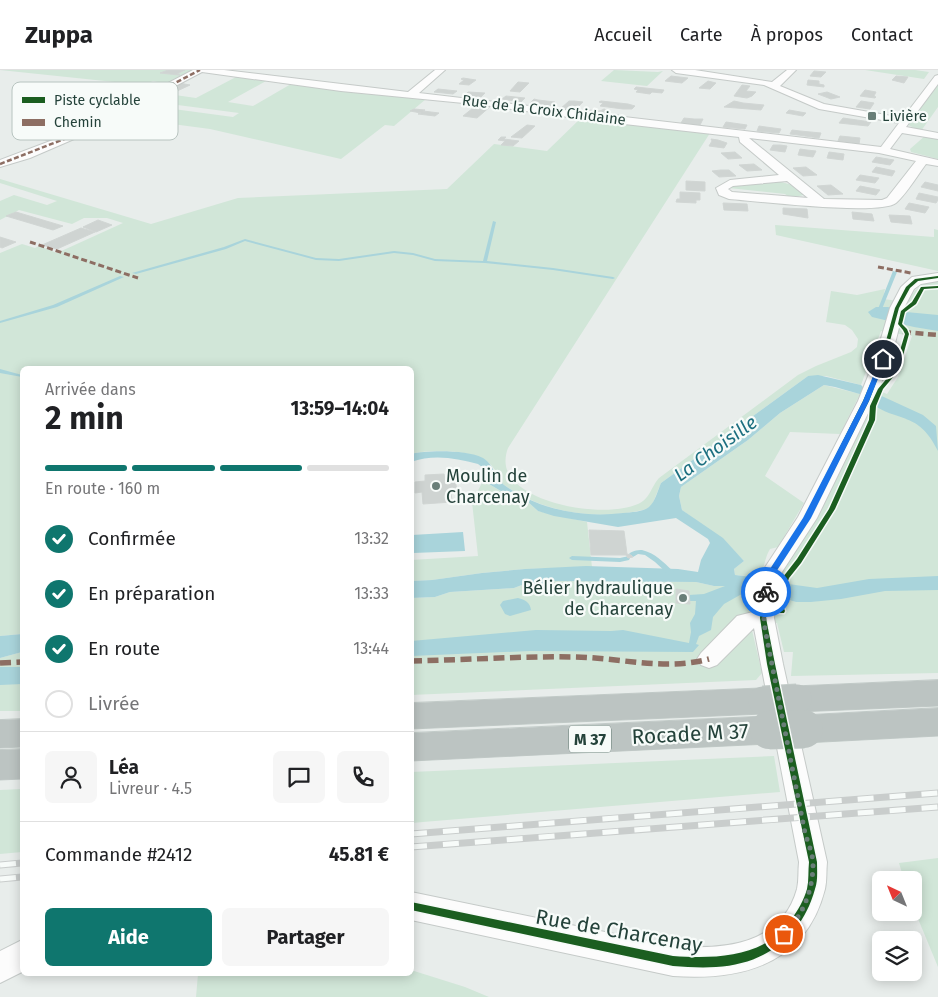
<!DOCTYPE html>
<html lang="fr">
<meta charset="utf-8">
<style>
body{margin:0;font-family:"Fira Sans",sans-serif;background:#f6f6f6;color:#202124;height:100vh;display:flex;flex-direction:column;font-size:19px;white-space:nowrap}
*{box-sizing:border-box;margin:0}
p{font-size:16px;color:#757577}
.icon{flex:none;width:28px;height:28px;fill:none;stroke:currentColor;stroke-width:2;stroke-linecap:round;stroke-linejoin:round}
.map{position:relative;flex:1;overflow:hidden}
.sheet{position:absolute;left:20px;top:296px;width:394px;height:610px;display:flex;flex-direction:column;background:#fff;border-radius:8px;box-shadow:0 2px 12px #0003}
.sheet>*{flex:none}
.needle{width:32px;rotate:317deg}
.controls{position:absolute;left:872px;top:801px;display:grid;gap:10px}
.controls a{display:grid;place-items:center;width:50px;height:50px;border-radius:8px;background:#fff;box-shadow:0 2px 12px #0003;font-size:25px}
.pin{position:absolute;display:grid;place-items:center;width:42px;height:42px;color:#fff;margin:-21px;border:2px solid #fff;border-radius:50%;box-shadow:0 1px 5px #0007}
.courier{position:absolute;display:grid;place-items:center;width:50px;height:50px;margin:-25px;border:4px solid #1a73e8;border-radius:50%;background:#fff;color:#222;box-shadow:0 1px 6px #0007}
.headline em{font-style:normal;font-weight:700}
.headline div{display:flex;flex-direction:column-reverse}
.headline{display:flex;align-items:center;justify-content:space-between;height:85px;padding:0 25px}
h1{font-size:32px;font-weight:700;line-height:38px}
.bar{display:grid;grid-template-columns:repeat(4,1fr);gap:8px 5px;align-content:center;height:60px;padding:0 25px}
.bar i{height:6px;border-radius:4px;background:#e0e0e0}
.bar .active{background:#0f766e}
.bar p{grid-column:span 4}
.line{display:flex;align-items:center;gap:12px;padding:0 25px;border-top:1px solid #e0e0e0}
.line div{flex:1}
.round{display:grid;place-items:center;flex:none;width:52px;height:52px;border-radius:8px;background:#f6f6f6}
ol{padding:0 25px;list-style:none}
li{display:flex;align-items:center;gap:15px;height:55px}
li p{margin-inline-start:auto}
li .icon{padding:5px;border-radius:50%;background:#0f766e;color:#fff;stroke-width:4}
li:last-child{color:#757577}
li i{width:28px;height:28px;border:2px solid #e0e0e0;border-radius:50%}
.action{display:flex;gap:10px;margin-top:auto;padding:10px 25px}
.action a{flex:1;height:58px;border-radius:8px;background:#0f766e;color:#fff;font-size:20px;font-weight:700;line-height:58px;text-align:center}
.action a+a{background:#f6f6f6;color:#202124}
header{display:flex;align-items:center;gap:30px;box-sizing:border-box;height:70px;padding:0 25px;background:#fff;border-bottom:1px solid #e0e0e0}
header strong{font-size:24px}
nav{display:flex;gap:28px;margin-inline-start:auto;font-size:18px}
.map>svg:first-child{display:block}
.green{fill:#d1e6d8}
.water{fill:#a9d4db}
.lines{fill:none;stroke-linecap:round;stroke-linejoin:round}
.stream{fill:#a9d4db;fill-rule:evenodd}
.building{fill:#cfd4d2;stroke:#d1d6d4}
.street-casing{stroke:#c5cac8;stroke-width:2}
.highway-casing{stroke:#c3ccc9;stroke-width:1}
.street{fill:#fcfcfc;fill-rule:evenodd}
.highway{fill:#bcc4c2;fill-rule:evenodd}
.rail-casing{stroke:#c9cdcc;stroke-width:7}
.rail{stroke:#f7fbf9;stroke-width:5;stroke-dasharray:16;stroke-linecap:butt}
.highway-bridge-far1-casing{stroke:#c3ccc9;stroke-width:31;stroke-linecap:butt}
.highway-bridge-casing{stroke:#c3ccc9;stroke-width:39;stroke-linecap:butt}
.highway-bridge-far1{stroke:#bcc4c2;stroke-width:29}
.highway-bridge{stroke:#bcc4c2;stroke-width:38}
.quiet-far3{stroke:#8d6e63;stroke-width:2.5;stroke-dasharray:5 2.5;stroke-linecap:butt}
.quiet-far2{stroke:#8d6e63;stroke-width:3;stroke-dasharray:6 3;stroke-linecap:butt}
.quiet-far1{stroke:#8d6e63;stroke-width:4.5;stroke-dasharray:8 4.5;stroke-linecap:butt}
.quiet{stroke:#8d6e63;stroke-width:5.5;stroke-dasharray:11 5.5;stroke-linecap:butt}
.cycleway-casing{stroke:#f7fbf9;stroke-width:3}
.cycleway{fill:#1b5e20;fill-rule:evenodd}
.route{fill:#1a73e8}
.done{stroke:#697e78;stroke-width:5;stroke-dasharray:0 9}
.poi-dot{fill:#697e78;stroke:#f7fbf9;stroke-width:2}
.labels{text-anchor:middle;stroke-width:4.5;stroke-linejoin:round;paint-order:stroke}
.far-street-label{font-size:15px;fill:#24423a;stroke:#f7fbf9}
.far-poi-label{font-size:15px;fill:#24423a;stroke:#f7fbf9;text-anchor:start}
.shield{fill:#f7fbf9;stroke:#637a73;stroke-width:1}
.shield-label{font-size:16px;font-weight:bold;fill:#24423a}
.poi-label{font-size:18px;fill:#24423a;stroke:#f7fbf9;text-anchor:start}
.water-label{font-size:19px;font-style:italic;fill:#1c6f80;stroke:#f7fbf9}
.near-street-label{font-size:21px;fill:#24423a;stroke:#f7fbf9}
.key{fill:#f7fbf9;stroke:#b8c4c0;stroke-width:1}
.key-label{font-size:14px;fill:#24423a}
</style>
<header>
<strong>Zuppa</strong>
<nav><a>Accueil</a><a>Carte</a><a>À propos</a><a>Contact</a></nav>
</header>
<div class="map">
<svg width="938" height="927" viewBox="0 0 938 927">
<rect width="100%" height="100%" fill="#e8edeb"/>
<path class="green" d="M0 0H168L161 3 179 5 177 4 184 1 182 0H193L164 17 152 15 158 12 153 11 143 15Z
M614 0 658 2 663 1 647 16 601 11Z
M865 0H915L929 2 924 9Z
M236 7 266 11 228 32 253 36 291 14 426 29 394 56 385 55 341 89 210 59 142 50 166 38 233 47 239 43 147 31 161 23 196 28Z
M938 15V37L921 61 908 55Z
M582 47 710 63 508 378C505 386 504 396 509 404 527 436 607 448 638 434 650 429 651 417 659 408L798 305 816 296 851 282 857 277 858 269 852 260 845 255 826 252 831 221 857 225 885 219 883 229 908 232C915 217 922 213 938 210V603L791 606 793 582H784L777 553 751 556 746 559 752 560 762 603 756 610 411 625V528L435 527 450 522 514 518 527 513 540 515 551 511 696 512 714 516 724 515 797 532 818 531 774 512C812 455 848 398 869 332L871 346 876 337 871 327 877 320 887 324 898 307 912 266 881 261 861 315 826 306H808L661 413 652 435 647 439C599 451 549 444 507 417 498 412 498 403 492 396 477 379 432 379 411 384V299H22V564L0 566V183L22 174 35 178 39 176 57 183 123 153 107 148H84L72 154 19 140 0 150V131L14 125 47 135 57 131 0 113V109L151 154 238 128 447 119 494 74 547 81Z
M926 65 938 68V89L911 82 910 79Z
M778 111 792 115 804 125 790 128 785 124 729 118 732 116Z
M775 155 934 167V159L938 160V201L776 165Z
M824 315 860 324 840 364 790 362 765 406 804 433 778 477 770 479C764 489 765 498 759 507L735 505 734 499 744 491 727 473 682 440 679 426 681 417 748 370 780 343Z
M484 409 489 414 507 425 528 432 538 441 587 452 592 497 525 499 482 503 432 510 411 511V490L478 486 472 432Z
M22 582V641H0V588Z
M774 686 780 722 411 753V702Z
M22 719V782L0 784V720Z
M938 788V897L914 839V810H904L899 793Z
M411 900 465 917 489 927H196L198 904H411Z"/>
<path class="water" d="M876 237H888L906 242 938 245V261L914 257 872 247 868 242Z
M818 305 861 315 864 318 863 325 835 317 824 315 780 343 748 370 681 417 679 426 682 440 723 468 744 491 734 499 735 505 763 508 760 523 750 522 740 525 724 534 713 547 711 560 699 566 696 574 699 575 693 582 530 581 411 586V571L536 560 611 561 623 560 689 573 691 562 690 553 695 544 696 531H690L689 525 704 524 725 516H714L696 512 554 511 539 515 527 513 514 518 450 522 435 527 411 528V511L432 510 482 503 525 499 586 496 678 499 698 502 701 490 710 473 708 469 676 448 618 457 554 446 538 441 528 432 514 429 489 414 483 406 482 397 478 394C456 388 433 384 411 392V384C429 380 467 380 483 388 495 395 495 410 507 417 541 440 583 448 623 443 632 442 643 442 649 437 655 432 658 420 661 413L808 306Z
M873 322 923 345 936 356 938 381C918 340 899 354 869 332Z
M463 462 465 481 413 483 412 465Z
M938 506V520L885 521 841 529 811 532H796L772 525 774 512 817 518 869 509Z
M518 528C525 530 530 532 531 540L510 546 505 544 500 535 503 531Z
M22 564V582L0 588V566Z
M0 597H22V614L0 615Z"/>
<g class="lines">
<path class="stream" d="M493 151 496 152 487 191 553 198 613 207 615 208 613 209 553 200 485 193 435 191 413 185 394 183 339 191 316 190 245 171 226 179 136 204 132 203 224 177 245 169 316 188 339 189 394 181 413 183 435 189 483 191Z
M893 201 897 202 880 244 878 245H876V244Z
M120 206 124 207 57 237 0 253V251L53 235Z
M0 299 22 305V307L0 303Z
M642 480C655 483 663 492 673 501L674 503 673 505H669L655 492 645 485 638 484 633 487H629L630 488 629 490 620 492 572 490 569 488 572 486 620 488 629 486 628 485C631 481 637 480 642 480Z"/>
</g>
<path class="building" d="M168 0H185L177 4 180 5H179L160 3Z
M814 1 826 2 821 7 810 6Z
M671 6 688 8 682 13 665 11Z
M896 6 908 7 904 13 892 10Z
M463 8 476 10 469 15 459 14 464 10 461 9Z
M808 10 819 11V14L824 15V17L807 15Z
M708 11 716 13 710 19 699 18Z
M518 12 529 13 520 22 510 21Z
M179 13 190 15 177 21 167 20Z
M742 15 750 16 746 21 756 22 752 26 747 28 734 26Z
M636 17 664 20 662 23 652 22 650 24 636 22 638 20 634 19Z
M438 19 457 21 453 24 434 22Z
M865 20 876 22 874 26 876 27 875 28 860 26Z
M468 22 485 23 481 27 464 26Z
M827 22 840 27 831 29 818 24Z
M506 26 525 28 521 32 502 29Z
M534 29 538 30 555 32 551 36 530 33Z
M569 31H574L583 32 573 42 559 40Z
M601 31 628 34 635 36 632 39H623L600 36 603 33 599 32Z
M734 31 743 33 764 35 761 40 724 37Z
M861 31 874 33 870 39 856 37Z
M474 33 492 35 477 48 463 46 473 38 469 37Z
M414 39 425 40 423 41 439 43 435 46 418 44 421 43 410 41Z
M604 39 607 40 604 43 619 45 616 49 585 44 589 40 600 41Z
M789 40 806 43 803 46 786 43Z
M684 48 694 49H703L700 55 681 53Z
M843 48 871 52 868 56 839 53Z
M726 52 747 55 745 59 723 57Z
M527 55 535 56 522 68 511 67Z
M759 56 766 57 781 59 779 63 757 61Z
M62 57 74 59 49 71 37 68Z
M792 60 800 61 821 63 819 68 798 65 790 64Z
M840 66 860 68 859 74 838 71Z
M501 67H506L504 69 519 71 513 76 501 75 505 71 498 70Z
M711 69 718 70 727 73 724 78 709 76 712 71Z
M773 75H780L787 76 785 82 770 80Z
M800 79 807 80 816 81 813 87 798 85Z
M735 82 742 88 728 89 721 83Z
M829 82 844 84 843 90 827 88Z
M876 87 894 90 890 95 872 92Z
M754 94 762 100 747 101 739 95Z
M806 97 817 105 803 106 793 98Z
M876 97 895 101 892 106 872 102Z
M721 100H729L736 106 719 107 712 101Z
M860 105 879 108 875 113 856 110Z
M686 111 705 112V121L686 120Z
M925 112 938 115V121L921 117Z
M831 115 843 124 828 125 817 116Z
M860 116 880 120 876 125 856 121Z
M680 122 700 123V130H696V133L676 132 677 129H680Z
M919 123 938 127V130L936 133 916 129Z
M723 133 747 134 748 141 724 140Z
M909 133 929 137 925 143 905 139Z
M783 138 807 139 808 148 783 144Z
M16 142 63 156 53 160 6 146Z
M852 142 872 144 874 151 853 149Z
M889 145 910 146 912 154 891 152Z
M98 150 112 155 96 162 83 157Z
M81 158 95 162 57 179 42 175Z
M0 167 16 172 2 178 0 177Z
M444 404 445 410H455L457 420 451 421 452 432 423 434 422 422 415 423V412L425 411V405Z
M589 460 624 461 627 484 631 485 633 487 628 488 626 485H591Z
M676 519 689 521 690 534 676 533Z"/>
<g class="lines">
<g class="street-casing">
<path id="street" d="M193 0H224L408 22 435 0H445L419 23 881 77 899 53 819 39 764 15 676 3 672 0H695L772 12 787 0H796L780 16 824 34 903 48 935 6 938 5V14L906 57 938 63V69L902 63 890 79 938 90V96L926 94C917 106 907 123 896 133 880 146 755 131 729 129L719 125 716 118 730 110 779 105 740 72 739 67 589 50 484 35 341 21 202 2 81 66 30 88 0 97V90L74 62ZM749 68 879 83 916 91 887 128 882 130 824 129ZM787 111 808 128 732 122 728 119 733 116Z
M938 203V211L921 214 914 219 904 238 891 289 874 331 817 448 782 502 776 526 774 548 783 594 827 792C826 801 827 810 825 819 806 894 743 911 673 906L411 850V822L673 876C722 880 781 876 797 819 799 810 798 801 799 792L754 558 717 595 709 598 701 595 697 589 701 583 737 546 753 542 754 526 762 502 798 447 858 331 875 289 890 238 901 217 912 207Z
M22 870V902L0 913V881Z"/>
</g>
<g class="highway-casing">
<path id="highway" d="M938 610V636L797 642 785 638 781 629 785 620 797 616Z
M763 618 775 622 780 631 775 640 763 644 411 659V633Z
M938 638V666L804 673 792 669 787 659 792 649 804 645Z
M769 646 781 650 786 660 781 670 769 674 411 691V663Z
M22 649V677L0 678V650Z
M22 679V709L0 710V680Z"/>
</g>
<use href="#street" class="street"/>
<use href="#highway" class="highway"/>
<g class="rail-casing">
<path id="rail" d="M411 764 938 723
M411 777 938 737
M0 795 22 793
M0 809 22 807"/>
</g>
<use href="#rail" class="rail"/>
<g class="highway-bridge-far1-casing">
<path id="highway-bridge-far1" d="M763 631 797 629"/>
</g>
<g class="highway-bridge-casing">
<path id="highway-bridge" d="M769 660 804 659"/>
</g>
<use href="#highway-bridge-far1" class="highway-bridge-far1"/>
<use href="#highway-bridge" class="highway-bridge"/>
<path class="quiet-far3" d="M0 94 77 64 200 0"/>
<path class="quiet-far2" d="M30 172 138 208
M878 197 911 203"/>
<path class="quiet-far1" d="M903 262 938 265"/>
<path class="quiet" d="M411 591C466 590 521 586 576 587 621 588 665 601 709 589
M0 593 22 592"/>
<g class="cycleway-casing">
<path id="cycleway" d="M938 206V208L918 211 910 218 899 238 885 289 869 331 810 448 775 502 768 526 767 538H778L775 531 783 507 797 489 829 439 869 350 870 336 878 319 894 300 905 264 903 260 898 254 901 241 912 232 921 217 938 216V218L924 219 916 234 905 242 902 254 907 259 909 264 899 300 883 319 876 336 875 350 835 439 801 493 789 508 781 531 785 541 784 543H767L766 548 775 594 817 792C817 801 818 811 815 819 802 867 765 894 716 897 701 898 687 897 673 896L411 840V832L673 886C715 889 765 888 791 850 798 840 804 830 807 819 809 810 808 801 809 792L767 594 760 548 762 526 769 502 804 448 863 331 881 289 895 238 906 217 915 209Z"/>
</g>
<use href="#cycleway" class="cycleway"/>
</g>
<path class="route" d="M883 287 886 289 869 331 811 448 776 502 769 525H762L761 522 768 502 803 448 863 331 880 289Z"/>
<g class="lines">
<path class="done" d="M766 522 763 540 765 559 805 763C808 773 813 784 813 794 813 820 803 846 784 864"/>
</g>
<g class="poi-dot">
<rect x="867" y="41" width="10" height="10" rx="2.5"/>
<circle cx="436" cy="416" r="5"/>
<circle cx="683" cy="528" r="5"/>
</g>
<g class="labels">
<g class="far-street-label">
<text transform="translate(544 40) rotate(7)" y="5">Rue de la Croix Chidaine</text>
</g>
<g class="far-poi-label">
<text x="882" y="51">Livière</text>
</g>
<rect class="shield" x="569" y="655.5" width="42" height="27" rx="4"/>
<g class="shield-label">
<text x="590" y="675">M 37</text>
</g>
<g class="poi-label">
<text x="446" y="412">Moulin de<tspan x="446" dy="21">Charcenay</tspan></text>
<text x="673" y="524" text-anchor="end">Bélier hydraulique<tspan x="673" dy="21">de Charcenay</tspan></text>
</g>
<g class="water-label">
<text transform="translate(715 378) rotate(-36)" y="7">La Choisille</text>
</g>
<g class="near-street-label">
<text transform="translate(690 664) rotate(-3)" y="7">Rocade M 37</text>
<text transform="translate(619 861) rotate(10)" y="7">Rue de Charcenay</text>
</g>
</g>
<rect x="12" y="12" width="166" height="58" rx="8" class="key"/>
<rect x="22" y="27" width="23" height="6" fill="#1b5e20"/>
<rect x="22" y="49" width="23" height="7" fill="#8d6e63"/>
<g class="key-label">
<text x="54" y="35">Piste cyclable</text>
<text x="54" y="57">Chemin</text>
</g>
</svg>
<div class="controls">
<a><svg class="needle" viewBox="-14 -14 28 28"><path d="M0-13l5 13h-10z" fill="#e53935"/><path d="M0 13l5-13h-10z" fill="#757577"/></svg></a>
<a><svg class="icon" aria-label="layers" viewBox="0 0 24 24"><path d="M12 4l9 5-9 5-9-5zM3 14l9 5 9-5"/></svg></a>
</div>
<div class="pin" style="left:784px;top:864px;background:#ea580c"><svg class="icon" aria-label="bag" viewBox="0 0 24 24"><path d="M5 8h14l-1 12H6zM9 8a3 3 0 0 1 6 0"/></svg></div>
<div class="pin" style="left:883px;top:289px;background:#1f2937"><svg class="icon" aria-label="home" viewBox="0 0 24 24"><path d="M3 11l9-7 9 7M6 9v11h12V9"/></svg></div>
<div class="courier" style="left:766px;top:522px"><svg class="icon" aria-label="bike" viewBox="0 0 24 24"><circle cx="6" cy="16" r="4"/><circle cx="18" cy="16" r="4"/><path d="M6 16l4-8h5l3 8M10 8l3 8H6M13 5h3"/></svg></div>
<section class="sheet">
<div class="headline"><div><h1>2 min</h1><p>Arrivée dans</p></div><em>13:59–14:04</em></div>
<div class="bar"><i class="active"></i><i class="active"></i><i class="active"></i><i></i><p>En route · 160 m</p></div>
<ol>
<li><svg class="icon" aria-label="check" viewBox="0 0 24 24"><path d="M5 12l5 5 9-10"/></svg>Confirmée<p>13:32</p></li>
<li><svg class="icon" aria-label="check" viewBox="0 0 24 24"><path d="M5 12l5 5 9-10"/></svg>En préparation<p>13:33</p></li>
<li><svg class="icon" aria-label="check" viewBox="0 0 24 24"><path d="M5 12l5 5 9-10"/></svg>En route<p>13:44</p></li>
<li><i></i>Livrée</li>
</ol>
<div class="line" style="height:90px"><a class="round"><svg class="icon" aria-label="person" viewBox="0 0 24 24"><circle cx="12" cy="8" r="4"/><path d="M4 21q1-7 8-7t8 7"/></svg></a><div><b>Léa</b><p>Livreur · 4.5</p></div><a class="round"><svg class="icon" aria-label="chat" viewBox="0 0 24 24"><path d="M4 5h16v11H9l-5 4z"/></svg></a><a class="round"><svg class="icon" aria-label="phone" viewBox="0 0 24 24"><path d="M5 4h4l2 5-3 2q2 4 5 5l2-3 5 2v4C11 20 4 13 5 4z"/></svg></a></div>
<div class="line" style="height:65px"><div>Commande #2412</div><b>45.81 €</b></div>
<div class="action"><a>Aide</a><a>Partager</a></div>
</section>
</div>
